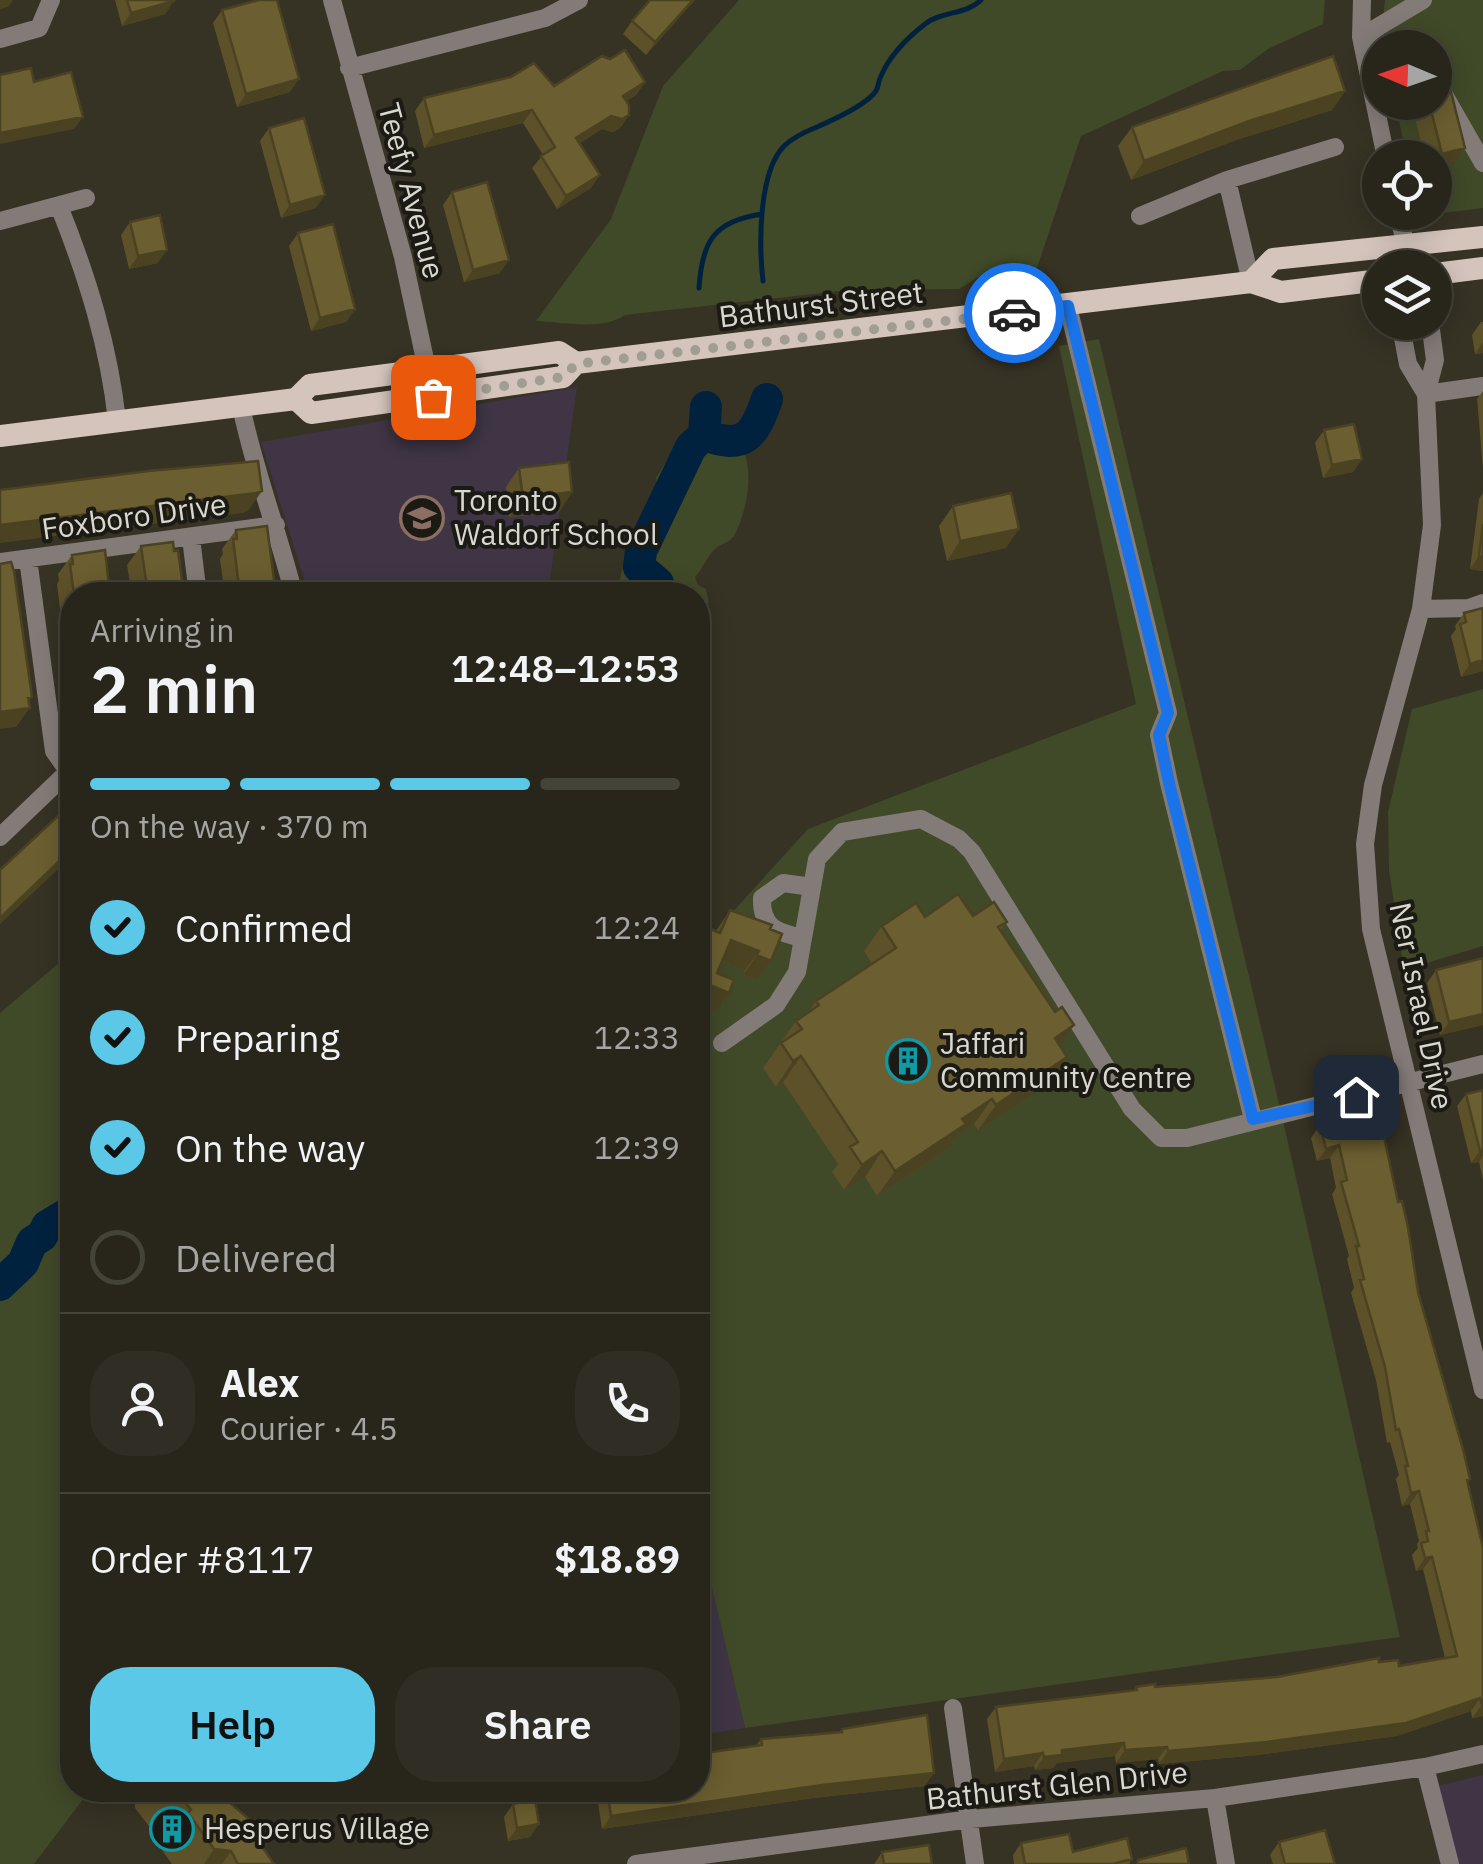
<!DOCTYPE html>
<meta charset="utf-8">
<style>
body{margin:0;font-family:"IBM Plex Sans",sans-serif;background:#302e24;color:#f1f3f6;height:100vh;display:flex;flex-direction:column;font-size:38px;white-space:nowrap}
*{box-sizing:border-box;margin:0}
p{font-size:32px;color:#a5a5a3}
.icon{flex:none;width:55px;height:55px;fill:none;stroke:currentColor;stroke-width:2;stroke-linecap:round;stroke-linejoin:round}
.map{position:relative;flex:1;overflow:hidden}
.side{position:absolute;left:60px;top:582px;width:650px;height:1220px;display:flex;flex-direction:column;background:#28261b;border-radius:40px;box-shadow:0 5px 25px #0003,0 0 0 2px #44433a}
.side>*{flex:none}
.needle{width:65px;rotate:272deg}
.tools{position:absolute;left:1362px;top:30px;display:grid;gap:20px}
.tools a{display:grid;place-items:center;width:90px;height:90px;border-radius:50%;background:#28261b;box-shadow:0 5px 25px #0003,0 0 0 2px #44433a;font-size:50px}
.pin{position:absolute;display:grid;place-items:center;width:85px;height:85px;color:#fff;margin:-42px;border-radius:20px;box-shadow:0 5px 15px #0006}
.courier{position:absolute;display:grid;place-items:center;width:100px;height:100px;margin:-50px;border:8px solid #1a73e8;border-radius:50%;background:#fff;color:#222;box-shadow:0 2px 12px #0007}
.head em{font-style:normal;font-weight:600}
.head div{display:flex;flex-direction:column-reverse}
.head{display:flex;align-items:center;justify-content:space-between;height:170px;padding:0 30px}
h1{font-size:65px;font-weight:600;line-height:75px}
.bar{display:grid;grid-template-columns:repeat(4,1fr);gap:15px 10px;align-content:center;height:120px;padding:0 30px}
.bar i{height:12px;border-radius:8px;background:#44433a}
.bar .selected{background:#5ac8e6}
.bar p{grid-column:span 4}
.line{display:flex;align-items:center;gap:25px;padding:0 30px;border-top:2px solid #44433a}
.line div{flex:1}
.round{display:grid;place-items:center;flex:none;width:105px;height:105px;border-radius:40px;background:#302e24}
ol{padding:0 30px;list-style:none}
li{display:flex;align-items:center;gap:30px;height:110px}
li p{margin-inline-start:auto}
li .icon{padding:10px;border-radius:50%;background:#5ac8e6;color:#111;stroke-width:4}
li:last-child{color:#a5a5a3}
li i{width:55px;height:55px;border:5px solid #44433a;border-radius:50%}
.action{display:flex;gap:20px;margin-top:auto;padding:20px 30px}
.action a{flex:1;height:115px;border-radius:40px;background:#5ac8e6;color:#111;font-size:40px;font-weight:600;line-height:115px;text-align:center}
.action a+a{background:#302e24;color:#f1f3f6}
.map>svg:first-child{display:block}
.education{fill:#3f3545}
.green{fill:#404928}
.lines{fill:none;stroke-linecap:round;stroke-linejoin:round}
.stream{stroke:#01223f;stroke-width:5}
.river{stroke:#01223f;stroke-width:32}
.minor{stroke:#837b77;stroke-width:18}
.major{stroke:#d4c4bc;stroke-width:22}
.wall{fill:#5c5129}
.shaded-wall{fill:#4b4222}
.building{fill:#6b5e30;stroke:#4b4222;stroke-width:2.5}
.done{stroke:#a09d92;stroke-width:10;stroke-dasharray:0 18}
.route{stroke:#1a73e8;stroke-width:12}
.labels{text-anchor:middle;stroke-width:8;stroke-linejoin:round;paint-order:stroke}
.street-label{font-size:30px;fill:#d9d7ce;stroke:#1c1a14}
.poi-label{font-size:30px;fill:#d9d7ce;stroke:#1c1a14;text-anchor:start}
</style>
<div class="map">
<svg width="1483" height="1864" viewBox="0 0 1483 1864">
<rect width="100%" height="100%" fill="#363224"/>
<path class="education" d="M577 387 548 595H309L261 442Z
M698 1529 745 1728 698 1735Z
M1483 1775V1864H1440L1422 1790Z
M350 1790H413L353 1804Z"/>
<path class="green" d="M739 0H1325L1323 24 1268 49 1240 70 1223 71 1081 136 1037 268 982 275 959 289 849 290 625 315C602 331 563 322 536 321L611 219 663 86Z
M1385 0H1483V208L1419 216V213L1435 212V158L1407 157 1395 103 1435 102V48L1384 47 1381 36Z
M1099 339 1284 1125 1400 1637 745 1728 698 1529V950L808 829 1136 704 1059 346Z
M706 417 713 429 723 435 745 429 756 419 763 427 745 455C753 478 746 514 734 536 729 544 720 543 714 550 706 558 703 569 695 577L698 585 706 589 709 603 698 609V595H616L622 570 637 556C638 546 644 544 646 534 651 517 659 495 656 478L676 446 695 434Z
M1483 689V946L1404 970 1389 870 1388 812 1412 709Z
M72 952V1790H90L34 1864H0V1013Z"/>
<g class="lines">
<path class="stream" d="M763 281C759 246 758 173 784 146 792 138 807 131 817 127 833 120 867 104 876 91 879 86 878 81 881 76 890 55 907 38 925 24 941 11 966 15 981 0
M699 288C702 241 714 221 762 214"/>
<path class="river" d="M704 435C745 450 754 436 767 399
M658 595V583L639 567 641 551 691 447 704 435 706 407
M0 1285 23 1263 32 1242 42 1236 47 1226 72 1211"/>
<path class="minor" d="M332 0 403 257 433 397
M1362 0 1361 37 1408 48
M0 39 39 28 51 0
M349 68 545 18 579 0
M1435 79 1483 163
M1386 158 1361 37 1423 0
M1227 180 1251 282
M59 206C87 276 109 346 117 421
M1398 212 1406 247 1420 268
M1140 216 1227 180 1335 147
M0 221 86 198
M1397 268 1406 247
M1068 307 1168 713 1159 735 1169 783 1253 1119
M1400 322 1408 364 1426 394
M1430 322 1435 360 1426 394 1432 525 1421 609 1373 785 1365 844 1371 929 1483 1390
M1426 394 1483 386
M241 406C254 470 278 531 294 595
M191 538 198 595
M28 559 54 751 68 771
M0 562 276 525
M1421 609 1469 608 1483 603
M0 837 72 768
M803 938C777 932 761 928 762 898L783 883 812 887
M722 1043 776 1005 797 972 817 859 842 832 921 819 959 839 972 852 1132 1109 1161 1138H1187L1483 1064
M953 1708 975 1864
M1425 1767 1450 1864
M1215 1798 1226 1864
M636 1864 971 1819 1215 1798 1425 1767 1483 1754"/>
<path class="major" d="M1435 274 1483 268
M1251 282 1273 259 1483 237
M296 399 311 413 563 377 576 363 1251 282 1281 292 1380 280
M0 436 296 399 310 385 559 352 576 363"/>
</g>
<path class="wall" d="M115 0H174L165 14 122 26Z
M650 0H695L646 55 623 34 632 21Z
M222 10 290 92 237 107 213 23Z
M645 82 636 95 626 101 629 115 620 128 613 132 602 129 580 143 591 188 557 209 532 168 543 155 523 123 424 148 415 111 424 98 554 86Z
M1345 91 1332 110 1236 140 1131 180 1118 146 1132 127Z
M1411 102H1435L1452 168 1435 172V158H1425Z
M269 128 316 208 281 218 260 141Z
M452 192 500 273 464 282 443 205Z
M130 222 158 263 129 269 121 235Z
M298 233 355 309 346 322 311 331 289 246Z
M1481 322H1483V353L1475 354 1472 335Z
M1483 391V469L1477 399Z
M1324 430 1362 459 1353 472 1323 478 1315 443Z
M519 468 572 492 559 512 509 517 506 487Z
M1483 493V571L1470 569 1479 499Z
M953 506 1006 548 947 561 939 526Z
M236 530 276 595H225L220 559 223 554 222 549Z
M141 546 184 595H132L127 565Z
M72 555 110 595H72V709L57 584 59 580 58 574Z
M1483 608V671L1461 677 1451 636 1456 629 1455 626 1464 613Z
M730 910 770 929 771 961 757 980 743 975 745 970 722 961 717 973 729 993 715 1012 698 1005V943L708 928 716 931Z
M973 916 1007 922 1000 931 1060 1046 1050 1083 978 1130 974 1124 958 1135 948 1149 877 1196 865 1177 844 1190 832 1172 838 1164 783 1082 776 1087 763 1068 796 1021 808 1013 816 1001 872 964 864 951 882 926 925 917Z
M1483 958V1025L1440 1035 1427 983 1436 970Z
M1483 1090V1180L1479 1162 1471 1163 1457 1106 1466 1094Z
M1378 1109 1418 1292 1467 1482 1483 1716 1472 1718 1471 1711 1397 1736 1258 1755 1159 1764 1158 1759 1116 1763 1115 1756 1057 1763 1053 1768 1035 1770 1034 1766 995 1772 987 1719 996 1707 1134 1690 1136 1687H1155L1277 1677 1379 1662 1399 1666 1445 1658 1423 1569 1416 1571 1412 1555 1418 1548 1417 1544 1419 1541 1410 1504 1402 1506 1396 1479 1399 1475 1390 1442 1387 1443 1376 1380 1351 1293 1354 1288 1347 1259 1349 1256 1332 1194 1336 1188 1330 1158 1317 1161 1311 1138 1320 1125Z
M842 1729 925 1786 813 1798 602 1829 596 1790H698L756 1746 761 1739 839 1732Z
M134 1790H215L263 1848 274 1864H172L162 1850 165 1847 135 1808Z
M513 1804 530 1837 508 1841 504 1817Z
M1279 1842 1335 1864H1273L1270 1855Z
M1021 1843 1073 1852 1132 1859 1129 1864H1014L1013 1855Z
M882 1852 932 1864H874Z"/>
<path class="shaded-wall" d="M0 0H13L8 7 0 9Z
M693 0H695L646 55 655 42Z
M174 1 165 14 122 26 131 13Z
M299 79 290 92 237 107 246 94Z
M645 82 636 95 614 108 623 96Z
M1345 91 1332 110 1236 140 1131 180 1144 161 1249 121Z
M532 110 523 123 424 148 434 135Z
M629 115 620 128 613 132 602 129 567 151 576 138 611 116Z
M83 117 74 129 0 144V133Z
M1465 148 1452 168 1435 172V164L1442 154Z
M600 175 591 188 557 209 566 196Z
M325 195 316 208 281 218 290 205Z
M167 250 158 263 129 269 138 256Z
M509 260 500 273 464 282 473 270Z
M355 309 346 322 311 331 320 318Z
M1483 342V353L1475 354Z
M1362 459 1353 472 1323 478 1332 465Z
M262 491 248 511 243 513 0 543V525Z
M572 492 559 512 509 517 523 498Z
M1019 529 1006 548 947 561 960 541Z
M1479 556 1483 557V571L1470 569Z
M1483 660V671L1461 677 1470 664Z
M32 697 24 708H30L16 727 0 729V712Z
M72 849V856L0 924V918Z
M731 940 759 951 745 970 717 959Z
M757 955 771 961 757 980 743 975Z
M698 980 729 993 715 1012 698 1005Z
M1483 1014V1025L1440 1035 1449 1022Z
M1074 1025 1056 1051 1055 1038Z
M801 1056 783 1082 776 1087 793 1061Z
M1067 1057 1050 1083 978 1130 996 1105Z
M992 1099 974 1124 958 1135 948 1149 877 1196 895 1171 962 1119Z
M1339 1145 1330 1158 1317 1161 1326 1149Z
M1483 1150V1155L1479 1162 1471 1163 1480 1151Z
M882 1151 865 1177 844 1190 862 1165Z
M1419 1491 1410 1504 1402 1506 1411 1493Z
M1432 1557 1423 1569 1416 1571 1425 1558Z
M1480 1698 1471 1711 1397 1736 1258 1755 1159 1764 1168 1751Z
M1482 1705H1483V1716L1472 1718Z
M1124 1743 1115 1756 1057 1763 1053 1768 1035 1770 1044 1757 1062 1750Z
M1167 1747 1158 1759 1116 1763 1125 1750Z
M1043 1753 1034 1766 995 1772 1004 1759Z
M934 1773 925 1786 813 1798 602 1829 611 1816 822 1785Z
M539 1824 530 1837 508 1841 517 1828Z
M214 1849 231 1851 222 1864H204Z"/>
<path class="building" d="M127 0H174V1L131 13Z
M259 0H277L299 79 246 94 222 10Z
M650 0H693L655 42 632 21Z
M625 50 645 82 623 96 629 105V115L622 119 611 116 576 138 600 175 566 196 541 156 555 147 532 110 434 135 424 98 511 77 534 63 554 86 602 56 610 59Z
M1333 56 1345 91 1249 121 1144 161 1132 127Z
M31 68 34 82 71 72 83 117 0 133V75Z
M1441 72 1450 88 1465 148 1442 154 1429 102H1435V73Z
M304 118 325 195 290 205 269 128Z
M487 182 509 260 473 270 452 192Z
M160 215 167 250 138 256 130 222Z
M333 224 355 309 320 318 298 233Z
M1354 424 1362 459 1332 465 1324 430Z
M258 461 262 491 256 493 0 525V490L149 471Z
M569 462 572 492 523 498 519 468Z
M1011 493 1019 529 960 541 953 506Z
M1483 524V557L1479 556Z
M267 526 276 595H240L233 539H237L236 530Z
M173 542 174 551 178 550 184 595H148L141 546Z
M105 550 110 595H74L70 564H73L72 555Z
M11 562 14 571 32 697 28 698 30 708 0 712V564Z
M1483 608V660L1470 664 1460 624 1466 622 1464 613Z
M72 803V849L0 918V870Z
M958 894 973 916 994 902 1007 922 998 927 1055 1012 1062 1007 1074 1025 1055 1038 1067 1057 996 1105 992 1099 962 1119 966 1124 895 1171 882 1151 862 1165 850 1147 858 1142 801 1056 793 1061 781 1043 802 1029 796 1021 819 1005 816 1001 896 948 882 926 916 903 925 917Z
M730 910 772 925 770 929 782 934 771 961 757 955 759 951 731 940 717 973 734 980 729 993 698 980V953L708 928 720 933Z
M1483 958V1014L1449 1022 1436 970Z
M1483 1090V1150L1480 1151 1466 1094Z
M1378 1109 1398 1202 1402 1201 1408 1227 1418 1292 1464 1453 1470 1479 1467 1480 1483 1548V1705H1482L1480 1698 1406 1723 1267 1742 1168 1751 1167 1747 1125 1750 1124 1743 1062 1750V1755L1044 1757 1043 1753 1004 1759 996 1707 1137 1690 1136 1687 1155 1684V1687L1277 1677 1379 1658V1662L1398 1660 1399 1666 1457 1656 1432 1557 1425 1558 1421 1543 1428 1541 1426 1531H1429L1419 1491 1411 1493 1405 1466H1408L1399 1429 1396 1430 1385 1367 1360 1280 1364 1279 1356 1246H1359L1341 1182 1347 1180 1339 1145 1326 1149 1320 1125Z
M927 1715 934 1773 822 1785 611 1816 607 1790H698V1754L762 1745 761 1739 842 1732V1729Z
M176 1790H215L256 1825 264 1820 272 1833 263 1848 274 1864H238L231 1851 214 1849 188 1813 191 1810Z
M535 1799 539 1824 517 1828 513 1804Z
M1325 1830 1335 1864H1285L1279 1842Z
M1069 1834 1073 1852 1127 1838 1132 1859 1113 1864H1025L1021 1843Z
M929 1845 932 1864H884L882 1852Z
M1186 1848 1189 1864H1138V1860Z"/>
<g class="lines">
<path class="done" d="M433 397 563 377 576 364 1014 313"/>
<path class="route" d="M1014 313 1068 306 1168 713 1159 735 1169 783 1253 1119 1356 1097"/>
</g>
<defs>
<g id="school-ring" transform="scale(2.25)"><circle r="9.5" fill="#1c1a14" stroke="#8d6e63" stroke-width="1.5"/><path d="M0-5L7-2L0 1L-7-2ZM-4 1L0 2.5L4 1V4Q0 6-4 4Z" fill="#8d6e63"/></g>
<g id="building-ring" transform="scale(2.25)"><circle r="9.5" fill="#1c1a14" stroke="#0f9aa8" stroke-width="1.5"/><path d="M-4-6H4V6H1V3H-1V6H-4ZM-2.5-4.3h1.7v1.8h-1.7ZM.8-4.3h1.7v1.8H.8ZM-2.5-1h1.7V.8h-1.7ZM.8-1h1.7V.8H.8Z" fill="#0f9aa8"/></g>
</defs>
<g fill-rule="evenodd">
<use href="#school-ring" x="422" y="518"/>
<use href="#building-ring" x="908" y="1061"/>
<use href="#building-ring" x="172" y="1829"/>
</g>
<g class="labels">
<g class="street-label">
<text transform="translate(411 191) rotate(75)" y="10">Teefy Avenue</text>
<text transform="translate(821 305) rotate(-7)" y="10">Bathurst Street</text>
<text transform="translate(134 517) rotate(-8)" y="10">Foxboro Drive</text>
<text transform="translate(1421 1006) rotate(78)" y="10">Ner Israel Drive</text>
<text transform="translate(1057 1786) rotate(-6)" y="10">Bathurst Glen Drive</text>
</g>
<g class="poi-label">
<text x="454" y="511">Toronto<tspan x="454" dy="34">Waldorf School</tspan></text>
<text x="940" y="1054">Jaffari<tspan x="940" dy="34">Community Centre</tspan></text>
<text x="204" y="1839">Hesperus Village</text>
</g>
</g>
</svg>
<div class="tools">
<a><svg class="needle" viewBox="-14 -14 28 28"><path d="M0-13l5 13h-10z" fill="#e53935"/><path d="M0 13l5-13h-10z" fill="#a5a5a3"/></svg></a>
<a><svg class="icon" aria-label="locate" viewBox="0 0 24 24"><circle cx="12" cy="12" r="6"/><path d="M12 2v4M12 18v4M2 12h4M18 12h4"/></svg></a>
<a><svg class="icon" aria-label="layers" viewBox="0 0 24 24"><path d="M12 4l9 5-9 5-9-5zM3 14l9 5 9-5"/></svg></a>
</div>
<div class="pin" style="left:433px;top:397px;background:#ea580c"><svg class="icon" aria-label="bag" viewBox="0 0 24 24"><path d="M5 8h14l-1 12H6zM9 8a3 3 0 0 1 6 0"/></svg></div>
<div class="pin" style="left:1356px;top:1097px;background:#1f2937"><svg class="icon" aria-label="home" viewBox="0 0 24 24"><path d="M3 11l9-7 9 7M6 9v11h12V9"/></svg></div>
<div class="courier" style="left:1014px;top:313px"><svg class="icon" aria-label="car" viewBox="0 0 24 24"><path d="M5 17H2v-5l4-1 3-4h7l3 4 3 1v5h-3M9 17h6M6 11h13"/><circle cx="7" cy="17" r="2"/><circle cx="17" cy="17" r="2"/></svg></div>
<section class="side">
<div class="head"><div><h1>2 min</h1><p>Arriving in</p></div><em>12:48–12:53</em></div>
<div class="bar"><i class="selected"></i><i class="selected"></i><i class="selected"></i><i></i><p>On the way · 370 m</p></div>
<ol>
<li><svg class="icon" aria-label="check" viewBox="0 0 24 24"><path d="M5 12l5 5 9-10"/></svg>Confirmed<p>12:24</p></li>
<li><svg class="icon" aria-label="check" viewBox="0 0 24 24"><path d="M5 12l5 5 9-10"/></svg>Preparing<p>12:33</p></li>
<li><svg class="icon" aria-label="check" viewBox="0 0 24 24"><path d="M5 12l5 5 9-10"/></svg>On the way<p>12:39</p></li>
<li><i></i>Delivered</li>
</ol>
<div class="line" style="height:180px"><a class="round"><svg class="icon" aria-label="person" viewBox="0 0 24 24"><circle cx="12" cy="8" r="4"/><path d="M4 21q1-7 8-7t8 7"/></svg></a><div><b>Alex</b><p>Courier · 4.5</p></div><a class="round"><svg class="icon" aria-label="phone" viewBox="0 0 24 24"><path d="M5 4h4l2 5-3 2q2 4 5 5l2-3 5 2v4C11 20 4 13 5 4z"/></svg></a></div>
<div class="line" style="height:130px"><div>Order #8117</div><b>$18.89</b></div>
<div class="action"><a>Help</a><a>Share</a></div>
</section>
</div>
